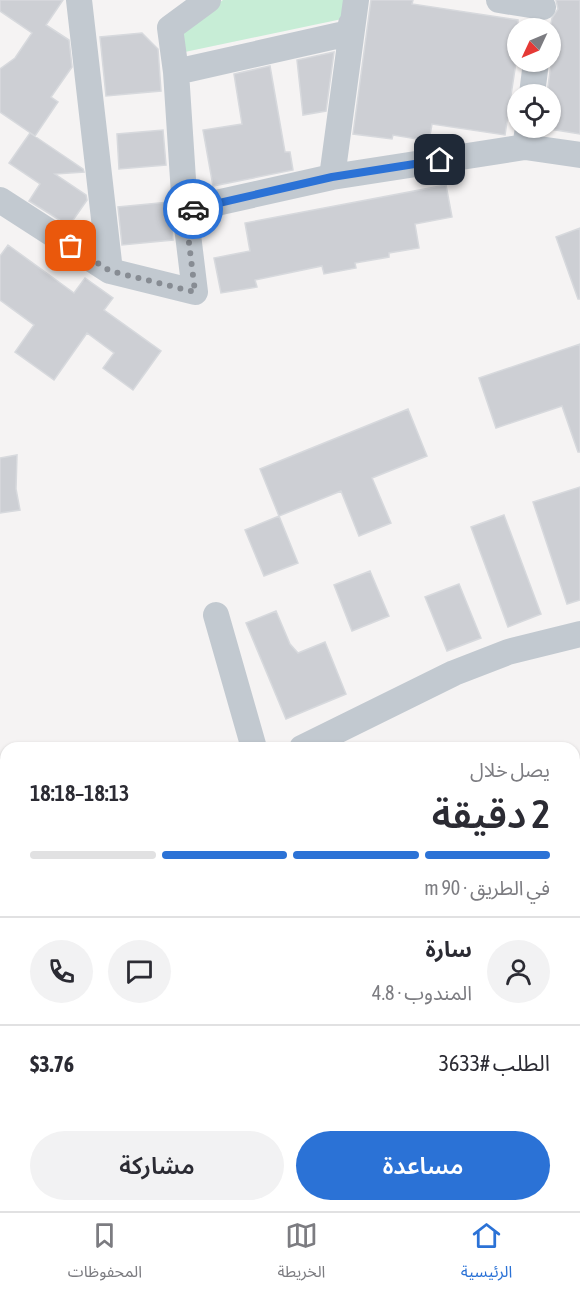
<!DOCTYPE html>
<html lang="ar">
<meta charset="utf-8">
<style>
body{margin:0;font-family:"Asap Condensed","Noto Sans Arabic",sans-serif;background:#f2f2f3;color:#2b2b33;direction:rtl;height:100vh;display:flex;flex-direction:column;font-size:22px;white-space:nowrap}
*{box-sizing:border-box;margin:0}
p{font-size:20px;color:#7c7c81}
.icon{flex:none;width:33px;height:33px;fill:none;stroke:currentColor;stroke-width:2;stroke-linecap:round;stroke-linejoin:round}
.map{position:relative;flex:1;overflow:hidden;direction:ltr}
.drawer{position:absolute;left:0px;top:742px;width:580px;height:470px;display:flex;flex-direction:column;background:#fff;border-radius:18px 18px 0 0;box-shadow:0 2px 4px #0004;direction:rtl}
.drawer>*{flex:none}
.needle{width:39px;rotate:226deg}
.controls{position:absolute;left:507px;top:18px;display:grid;gap:12px}
.controls a{display:grid;place-items:center;width:54px;height:54px;border-radius:50%;background:#fff;box-shadow:0 2px 4px #0004;font-size:30px}
.pin{position:absolute;display:grid;place-items:center;width:51px;height:51px;color:#fff;margin:-26px;border-radius:12px;box-shadow:0 3px 9px #0006}
.courier{position:absolute;display:grid;place-items:center;width:60px;height:60px;margin:-30px;border:4px solid #2b72d6;border-radius:50%;background:#fff;color:#222;box-shadow:0 2px 8px #0007}
.summary em{font-style:normal;font-weight:600}
.summary div{display:flex;flex-direction:column-reverse}
.summary{display:flex;align-items:center;justify-content:space-between;height:102px;padding:0 30px}
h1{font-size:39px;font-weight:600;line-height:45px}
.bar{display:grid;grid-template-columns:repeat(4,1fr);gap:9px 6px;align-content:center;height:72px;padding:0 30px}
.bar i{height:8px;border-radius:4px;background:#e1e1e2}
.bar .active{background:#2b72d6}
.bar p{grid-column:span 4}
.line{display:flex;align-items:center;gap:15px;padding:0 30px;border-top:2px solid #e1e1e2}
.line div{flex:1}
.round{display:grid;place-items:center;flex:none;width:63px;height:63px;border-radius:32px;background:#f2f2f3}
.cta{display:flex;gap:12px;margin-top:auto;padding:12px 30px}
.cta a{flex:1;height:69px;border-radius:36px;background:#2b72d6;color:#fff;font-size:24px;font-weight:600;line-height:69px;text-align:center}
.cta a+a{background:#f2f2f3;color:#2b2b33}
.tab-bar{display:flex;justify-content:space-around;align-items:center;height:84px;border-top:2px solid #e1e1e2;background:#fff;font-size:16px;color:#7c7c81}
.tab-bar a{display:grid;justify-items:center;gap:3px}
.tab-bar .active{color:#2b72d6}
.map>svg:first-child{display:block}
.green{fill:#c7edd6}
.lines{fill:none;stroke-linecap:round;stroke-linejoin:round}
.canal{stroke:#98d4e6;stroke-width:20}
.building{fill:#cdcfd4;stroke:#d7d9dd;stroke-width:1.5}
.path{stroke:#81c9a7;stroke-width:3;stroke-dasharray:4.5 3;stroke-linecap:butt}
.minor{stroke:#c2c9d0;stroke-width:26}
.major{stroke:#b5c1ce;stroke-width:32}
.done{stroke:#878c93;stroke-width:6;stroke-dasharray:0 10.8}
.route{stroke:#2b72d6;stroke-width:8}
</style>
<div class="map">
<svg width="580" height="1211" viewBox="0 0 580 1211">
<rect width="100%" height="100%" fill="#f5f3f3"/>
<path class="green" d="M223 0H344L342 19 180 53 173 35Z"/>
<g class="lines">
<path class="canal" d="M0 991 6 994
M301 1206 303 1211"/>
</g>
<path class="building" d="M0 0H63L46 25 69 40 72 67 51 97 58 102 35 136 0 112V69L15 58 32 33 0 11Z
M371 0H413L412 4 518 20V49L505 135 432 124 429 141 393 135 392 139 353 134Z
M556 0H580V134L550 129V94H547L551 64 550 30 552 18 558 9Z
M142 33 158 49 161 91 106 96 100 37Z
M334 52 326 111 303 115 297 60Z
M270 66 285 152H290L293 170 213 186 203 130 242 124 234 74Z
M163 130 166 165 119 169 117 134Z
M30 133 83 169 84 172 55 174 86 195 87 200 69 226 29 201 40 184 9 163Z
M446 185 452 217 415 224 419 248 389 253V257L355 263 356 268 324 274 322 266 255 280 257 287 221 293 214 258 250 251 245 223Z
M169 202 173 240 122 245 118 207Z
M580 228V299H578L556 237Z
M8 245 74 293 85 278 113 298 104 310 161 351 133 390 103 368 114 353 87 333 54 380 15 352 34 325 0 300V256Z
M580 344V452H578L562 406 496 428 479 378Z
M408 409 427 456 372 478 391 523 359 536 341 491 279 516 260 469Z
M17 455 16 489 20 510 0 513V458Z
M580 487V600L567 604 533 502Z
M504 515 541 614 508 627 471 527Z
M279 516 298 563 264 576 245 530Z
M370 571 389 616 352 631 334 585Z
M459 584 481 638 447 651 425 597Z
M276 611 290 644 298 653 325 642 346 694 286 719 246 623Z"/>
<g class="lines">
<path class="path" d="M0 972 6 975
M0 1098 6 1092"/>
<path class="minor" d="M499 0 543 7
M176 72 170 28 208 0
M532 94 536 62
M528 128 525 147 580 155
M332 177 525 147
M0 200 110 271 79 0
M185 210 176 72 349 33 351 24
M110 271 195 292 185 210 332 177 356 0
M216 615 254 748
M302 748 454 673 508 652 580 634"/>
<path class="major" d="M0 1142 6 1148
M57 1206 62 1211"/>
</g>
<g class="lines">
<path class="done" d="M71 246 110 271 195 292 185 210 193 209"/>
<path class="route" d="M193 209 332 177 440 160"/>
</g>
</svg>
<div class="controls">
<a><svg class="needle" viewBox="-14 -14 28 28"><path d="M0-13l5 13h-10z" fill="#e53935"/><path d="M0 13l5-13h-10z" fill="#7c7c81"/></svg></a>
<a><svg class="icon" aria-label="locate" viewBox="0 0 24 24"><circle cx="12" cy="12" r="6"/><path d="M12 2v4M12 18v4M2 12h4M18 12h4"/></svg></a>
</div>
<div class="pin" style="left:71px;top:246px;background:#ea580c"><svg class="icon" aria-label="bag" viewBox="0 0 24 24"><path d="M5 8h14l-1 12H6zM9 8a3 3 0 0 1 6 0"/></svg></div>
<div class="pin" style="left:440px;top:160px;background:#1f2937"><svg class="icon" aria-label="home" viewBox="0 0 24 24"><path d="M3 11l9-7 9 7M6 9v11h12V9"/></svg></div>
<div class="courier" style="left:193px;top:209px"><svg class="icon" aria-label="car" viewBox="0 0 24 24"><path d="M5 17H2v-5l4-1 3-4h7l3 4 3 1v5h-3M9 17h6M6 11h13"/><circle cx="7" cy="17" r="2"/><circle cx="17" cy="17" r="2"/></svg></div>
<section class="drawer">
<div class="summary"><div><h1>2 دقيقة</h1><p>يصل خلال</p></div><em>18:13–18:18</em></div>
<div class="bar"><i class="active"></i><i class="active"></i><i class="active"></i><i></i><p>في الطريق · 90 m</p></div>
<div class="line" style="height:108px"><a class="round"><svg class="icon" aria-label="person" viewBox="0 0 24 24"><circle cx="12" cy="8" r="4"/><path d="M4 21q1-7 8-7t8 7"/></svg></a><div><b>سارة</b><p>المندوب · 4.8</p></div><a class="round"><svg class="icon" aria-label="chat" viewBox="0 0 24 24"><path d="M4 5h16v11H9l-5 4z"/></svg></a><a class="round"><svg class="icon" aria-label="phone" viewBox="0 0 24 24"><path d="M5 4h4l2 5-3 2q2 4 5 5l2-3 5 2v4C11 20 4 13 5 4z"/></svg></a></div>
<div class="line" style="height:78px"><div>الطلب #3633</div><b>$3.76</b></div>
<div class="cta"><a>مساعدة</a><a>مشاركة</a></div>
</section>
</div>
<nav class="tab-bar">
<a class="active"><svg class="icon" aria-label="home" viewBox="0 0 24 24"><path d="M3 11l9-7 9 7M6 9v11h12V9"/></svg>الرئيسية</a>
<a><svg class="icon" aria-label="map" viewBox="0 0 24 24"><path d="M3 6l6-2 6 2 6-2v14l-6 2-6-2-6 2zM9 4v14M15 6v14"/></svg>الخريطة</a>
<a><svg class="icon" aria-label="saved" viewBox="0 0 24 24"><path d="M7 4h10v16l-5-4-5 4z"/></svg>المحفوظات</a>
</nav>
